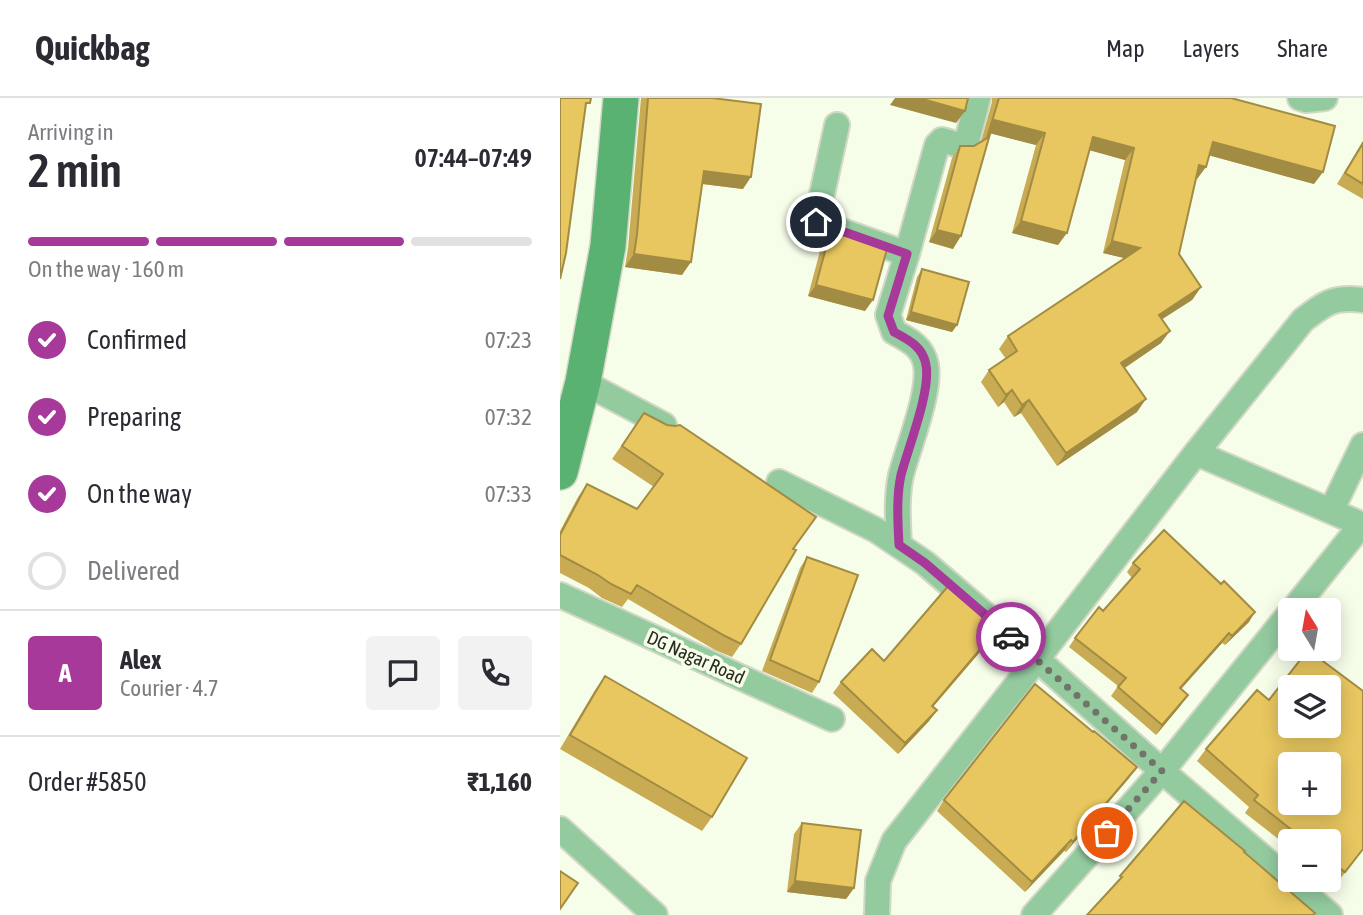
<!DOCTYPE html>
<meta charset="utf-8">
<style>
body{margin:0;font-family:"Asap Condensed",sans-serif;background:#f2f2f3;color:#2b2b33;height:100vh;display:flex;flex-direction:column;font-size:26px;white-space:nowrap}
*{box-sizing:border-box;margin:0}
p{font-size:23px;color:#7c7c81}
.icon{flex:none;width:38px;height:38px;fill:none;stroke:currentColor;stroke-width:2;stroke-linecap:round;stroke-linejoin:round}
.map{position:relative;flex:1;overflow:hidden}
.details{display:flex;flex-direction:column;background:#fff;width:560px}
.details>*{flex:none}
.needle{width:46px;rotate:349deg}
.buttons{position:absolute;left:718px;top:500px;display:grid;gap:14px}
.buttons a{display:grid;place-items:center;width:63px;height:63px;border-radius:7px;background:#fff;box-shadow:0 4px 18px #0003;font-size:35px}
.pin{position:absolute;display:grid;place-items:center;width:60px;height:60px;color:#fff;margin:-30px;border:4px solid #fff;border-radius:50%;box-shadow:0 2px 7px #0007}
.courier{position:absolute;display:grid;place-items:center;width:70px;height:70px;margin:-35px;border:5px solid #a63999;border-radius:50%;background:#fff;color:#222;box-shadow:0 2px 9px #0007}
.summary em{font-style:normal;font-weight:600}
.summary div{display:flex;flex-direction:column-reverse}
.summary{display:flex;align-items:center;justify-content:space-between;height:119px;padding:0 28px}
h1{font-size:46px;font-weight:600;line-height:52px}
.bar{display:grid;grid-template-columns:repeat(4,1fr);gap:10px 7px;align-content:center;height:84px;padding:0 28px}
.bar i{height:9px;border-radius:5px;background:#e1e1e2}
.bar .current{background:#a63999}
.bar p{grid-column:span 4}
.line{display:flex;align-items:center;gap:18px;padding:0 28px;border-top:2px solid #e1e1e2}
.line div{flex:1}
.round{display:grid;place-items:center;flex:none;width:74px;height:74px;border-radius:7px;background:#f2f2f3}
ol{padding:0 28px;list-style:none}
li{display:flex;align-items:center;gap:21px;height:77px}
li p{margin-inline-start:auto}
li .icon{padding:7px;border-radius:50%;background:#a63999;color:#fff;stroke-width:4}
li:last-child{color:#7c7c81}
li i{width:38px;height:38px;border:4px solid #e1e1e2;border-radius:50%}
header{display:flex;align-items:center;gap:42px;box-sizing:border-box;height:98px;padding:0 35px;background:#fff;border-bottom:2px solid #e1e1e2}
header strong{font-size:33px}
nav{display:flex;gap:38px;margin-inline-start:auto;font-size:24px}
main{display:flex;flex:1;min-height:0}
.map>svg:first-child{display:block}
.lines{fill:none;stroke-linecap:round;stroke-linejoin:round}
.street-casing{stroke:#d1d7c5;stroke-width:28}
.secondary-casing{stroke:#d1d7c5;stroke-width:38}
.street{stroke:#93cb9f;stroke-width:24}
.secondary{stroke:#59b272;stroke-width:35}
.wall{fill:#c8ab53}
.shaded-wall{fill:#a28b43}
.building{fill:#e8c760;stroke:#a28b43;stroke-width:2;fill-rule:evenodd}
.done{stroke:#717569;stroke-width:7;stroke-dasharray:0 12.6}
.route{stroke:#a63999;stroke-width:9}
.labels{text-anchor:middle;stroke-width:7;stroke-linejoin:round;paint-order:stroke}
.street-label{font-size:19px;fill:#2a2c24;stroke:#f6fde8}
</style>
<header>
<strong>Quickbag</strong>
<nav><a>Map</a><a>Layers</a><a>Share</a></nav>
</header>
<main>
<section class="details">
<div class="summary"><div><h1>2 min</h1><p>Arriving in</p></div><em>07:44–07:49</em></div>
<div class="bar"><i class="current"></i><i class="current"></i><i class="current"></i><i></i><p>On the way · 160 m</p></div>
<ol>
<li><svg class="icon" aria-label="check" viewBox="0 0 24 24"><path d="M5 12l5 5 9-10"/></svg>Confirmed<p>07:23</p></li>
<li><svg class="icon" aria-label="check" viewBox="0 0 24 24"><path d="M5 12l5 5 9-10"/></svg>Preparing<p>07:32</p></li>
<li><svg class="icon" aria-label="check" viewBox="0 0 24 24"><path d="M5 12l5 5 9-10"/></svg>On the way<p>07:33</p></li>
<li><i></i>Delivered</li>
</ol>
<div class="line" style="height:126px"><b class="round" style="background:#a63999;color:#fff">A</b><div><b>Alex</b><p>Courier · 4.7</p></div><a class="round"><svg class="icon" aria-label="chat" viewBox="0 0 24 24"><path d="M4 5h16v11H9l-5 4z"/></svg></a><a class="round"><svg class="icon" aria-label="phone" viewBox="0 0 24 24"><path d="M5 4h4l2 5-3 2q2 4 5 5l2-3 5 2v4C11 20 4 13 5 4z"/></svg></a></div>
<div class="line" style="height:91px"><div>Order #5850</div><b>₹1,160</b></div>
</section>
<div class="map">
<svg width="803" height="817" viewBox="0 0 803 817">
<rect width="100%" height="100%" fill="#f6fde8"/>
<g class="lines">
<g class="street-casing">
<path id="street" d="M740 0 746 2 765 0
M277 27 256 124 347 156
M23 284 104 327
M636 355 803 427
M219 384 316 432 365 465 477 561 602 673 770 817
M771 413 803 347
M339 447C338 425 336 400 341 377 348 350 371 293 366 267 363 249 349 242 334 234L328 217 347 156 377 47 382 42 399 47 407 43 418 0
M0 497 272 621
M732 513 802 426
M0 731 95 817
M317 817 318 783 334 743 477 561 636 355 743 222C765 205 774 198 803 202
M474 817 602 673 730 515"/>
</g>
<g class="secondary-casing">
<path id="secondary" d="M0 374 23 284 48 148 61 0"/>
</g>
<use href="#street" class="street"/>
<use href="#secondary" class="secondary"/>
</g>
<path class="wall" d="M81 0H152L183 91 142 86 122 177 65 169 68 150Z
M432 0H671L754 86 649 57 637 81H636L619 156 641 189 632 202 602 221 601 245 564 270 577 314 497 368 461 315 454 319 444 304 438 309 421 284 429 272 446 261 439 251 448 238 565 160 543 155 565 62 530 52 498 147 452 135 476 47 430 35 393 151 369 144 392 60 400 48H414L421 44 432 4Z
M803 43V101L777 86Z
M271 131 305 213 248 198 263 142Z
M362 171 397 227 392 234 346 222 357 179Z
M84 315 233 451 181 546 172 559 155 552 68 501 62 509 42 500 29 490 0 475V433L18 399 27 386 77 411 94 389 52 361Z
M247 459 259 584 252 595 202 573 240 470Z
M573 465 689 524 665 547 662 545 621 591V607L596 637 551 598 558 588 509 549 515 540 543 513 572 480 567 474Z
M431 541 373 609 377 612 369 623 338 656 273 595 281 584 324 563Z
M45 578 152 719 142 733 0 651 35 592Z
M803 593V752L776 786 768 780V744H730V750L685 715 689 709 637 663 646 651 709 602Z
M569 680 506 754 504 753 465 794 377 713 384 702Z
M242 725 294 790 286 801 227 794 234 736Z"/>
<path class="shaded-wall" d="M335 0H359L405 13 396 25 330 7Z
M434 22 485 35 476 47 429 35Z
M533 39 574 50 565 62 525 51Z
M653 44 763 74 754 86 644 56Z
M639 67 646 69 637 81 631 80Z
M144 73 191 79 183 91 135 85Z
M461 123 507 135 498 147 452 135Z
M377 132 401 138 393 151 369 144Z
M552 143 580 150 572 162 543 155Z
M74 156 131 164 122 177 65 169Z
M256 187 313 202 305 213 248 198Z
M641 189 632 202 590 229 599 217Z
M351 214 397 227 392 234 346 222Z
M610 233 601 245 553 278 561 265Z
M452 292 444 304 438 309 446 297Z
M586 301 577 314 497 368 506 355Z
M469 302 461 315 454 319 462 307Z
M695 514 689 524 665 547 672 538Z
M438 530 431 541 364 619 372 608Z
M669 535 662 545 613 600 620 590Z
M628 597 621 607 596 637 602 627Z
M377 612 369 623 338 656 345 645Z
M577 669 569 680 506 754 513 744Z
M511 742 504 753 465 794 472 784Z
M235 783 294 790 286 801 227 794Z"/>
<path class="building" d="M0 0H31L30 5H26L6 155 0 181Z
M88 0H152L201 6 191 79 144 73 131 164 74 156 77 137Z
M359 0H408L405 13Z
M439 0H671L775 28 763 74 653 44 646 69 639 67 619 156 641 189 599 217 610 233 561 265 586 301 506 355 469 302 462 307 452 292 446 297 429 272 457 253 448 238 580 150 552 143 574 50 533 39 507 135 461 123 485 35 434 22 401 138 377 132 400 48H414L427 40Z
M803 45V86L785 75Z
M271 131 327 151 313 202 256 187Z
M362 171 409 184 397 227 351 214Z
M84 315 107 327 115 328 120 327 256 419 233 451 236 452 181 546 165 538 77 487 71 496 51 486 38 477 0 457V437L27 386 77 411 103 376 62 348Z
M604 432 661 486 664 483 695 514 672 538 669 535 620 590 628 597 602 627 558 589 566 580 515 540 539 509 543 513 580 471 573 465Z
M247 459 298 477 259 584 210 562Z
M389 487 438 530 372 608 377 612 345 645 281 584 312 551 324 563Z
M748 552 803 593V751L785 774 768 761V744H747L694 702 698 697 646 651 697 592 709 602ZM730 590H768V628H730ZM730 667H768V705H730Z
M45 578 187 660 152 719 10 637Z
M475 586 533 634 534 633 577 669 513 744 511 742 472 784 384 702Z
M624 703 685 753 684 754 755 815 753 817H527L562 779 560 778Z
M242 725 301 732 294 790 235 783Z
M0 773 18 785 0 811Z"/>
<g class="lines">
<path class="done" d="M451 539 602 673 547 735"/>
<path class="route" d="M256 124 347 156 328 218 334 234C349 242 363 249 366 267 371 293 348 350 341 377 336 400 338 425 339 447L365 465 451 539"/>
</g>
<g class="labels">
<g class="street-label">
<text transform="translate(136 559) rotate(24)" y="7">DG Nagar Road</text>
</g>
</g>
</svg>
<div class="buttons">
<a><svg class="needle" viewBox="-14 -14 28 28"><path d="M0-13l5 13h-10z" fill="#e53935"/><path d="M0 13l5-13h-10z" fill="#7c7c81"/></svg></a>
<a><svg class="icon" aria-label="layers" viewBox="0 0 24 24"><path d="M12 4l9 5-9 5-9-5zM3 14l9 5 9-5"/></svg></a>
<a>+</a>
<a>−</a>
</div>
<div class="pin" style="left:547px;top:735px;background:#ea580c"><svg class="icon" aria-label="bag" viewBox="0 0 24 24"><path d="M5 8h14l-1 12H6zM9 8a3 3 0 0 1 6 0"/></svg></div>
<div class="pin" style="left:256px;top:124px;background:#1f2937"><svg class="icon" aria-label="home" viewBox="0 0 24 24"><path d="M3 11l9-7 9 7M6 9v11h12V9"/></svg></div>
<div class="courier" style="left:451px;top:539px"><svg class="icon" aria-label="car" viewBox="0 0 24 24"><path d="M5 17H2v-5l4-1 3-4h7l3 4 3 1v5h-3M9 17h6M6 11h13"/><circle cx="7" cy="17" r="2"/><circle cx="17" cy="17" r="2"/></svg></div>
</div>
</main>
